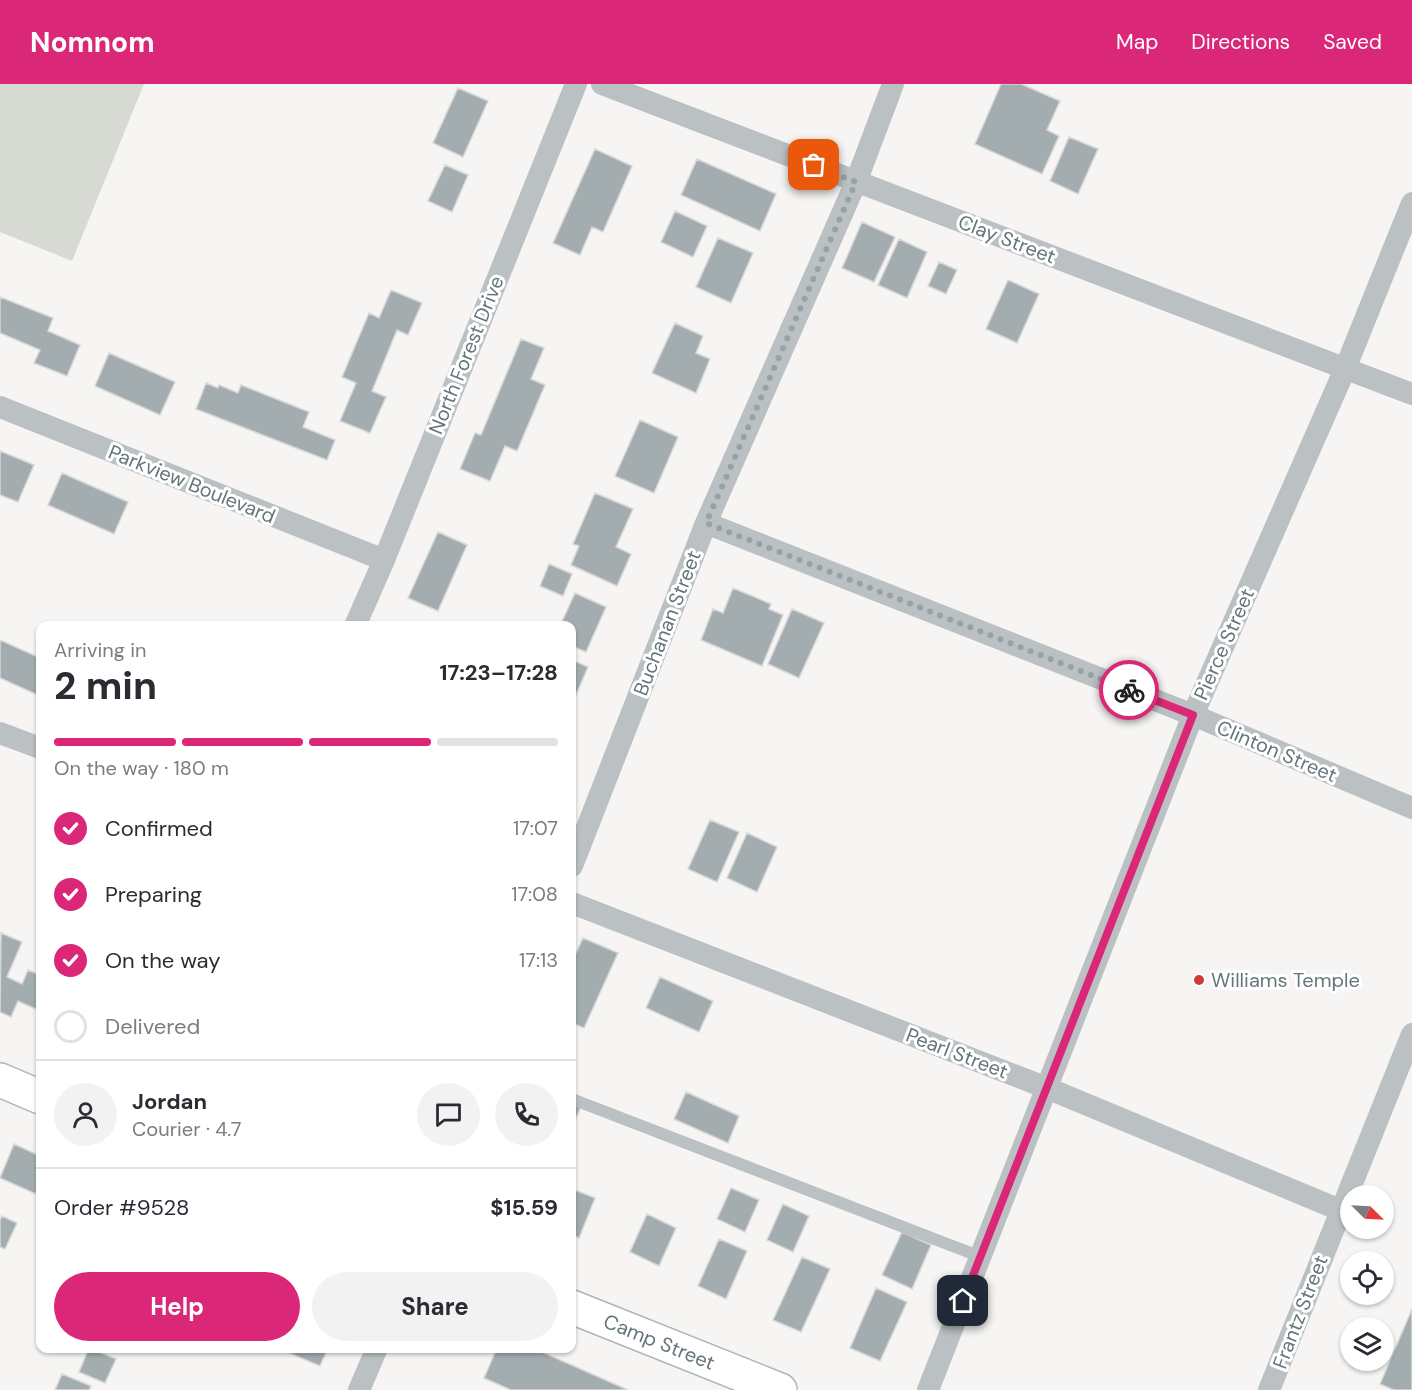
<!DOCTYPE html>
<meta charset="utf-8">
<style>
body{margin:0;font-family:"DM Sans",sans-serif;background:#f2f2f3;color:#2b2b33;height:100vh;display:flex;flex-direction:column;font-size:22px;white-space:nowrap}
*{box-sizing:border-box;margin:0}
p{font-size:20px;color:#7c7c81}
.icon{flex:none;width:33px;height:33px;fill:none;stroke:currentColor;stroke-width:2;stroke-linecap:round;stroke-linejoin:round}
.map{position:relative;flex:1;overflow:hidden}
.side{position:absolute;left:36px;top:537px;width:540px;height:732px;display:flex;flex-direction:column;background:#fff;border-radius:12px;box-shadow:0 2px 4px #0004}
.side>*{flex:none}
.needle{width:39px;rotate:114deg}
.controls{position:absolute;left:1340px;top:1101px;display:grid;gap:12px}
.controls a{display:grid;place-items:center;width:54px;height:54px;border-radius:50%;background:#fff;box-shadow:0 2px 4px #0004;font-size:30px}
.pin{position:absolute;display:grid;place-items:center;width:51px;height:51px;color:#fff;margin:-26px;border-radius:12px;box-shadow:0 3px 9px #0006}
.courier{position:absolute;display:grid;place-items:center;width:60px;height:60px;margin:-30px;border:4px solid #db2777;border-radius:50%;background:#fff;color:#222;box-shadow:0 2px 8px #0007}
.summary em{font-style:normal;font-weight:700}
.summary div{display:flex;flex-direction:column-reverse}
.summary{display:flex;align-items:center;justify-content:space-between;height:102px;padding:0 18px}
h1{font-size:39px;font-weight:700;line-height:45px}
.bar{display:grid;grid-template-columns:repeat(4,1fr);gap:9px 6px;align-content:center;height:72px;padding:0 18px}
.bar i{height:8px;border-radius:4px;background:#e1e1e2}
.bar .selected{background:#db2777}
.bar p{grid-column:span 4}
.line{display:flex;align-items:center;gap:15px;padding:0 18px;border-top:2px solid #e1e1e2}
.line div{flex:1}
.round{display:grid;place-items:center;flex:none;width:63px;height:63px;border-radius:32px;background:#f2f2f3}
ol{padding:0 18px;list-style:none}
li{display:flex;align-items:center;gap:18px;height:66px}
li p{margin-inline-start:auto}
li .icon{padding:6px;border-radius:50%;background:#db2777;color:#fff;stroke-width:4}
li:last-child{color:#7c7c81}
li i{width:33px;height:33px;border:3px solid #e1e1e2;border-radius:50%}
.button{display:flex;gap:12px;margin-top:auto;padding:12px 18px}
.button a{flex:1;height:69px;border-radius:36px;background:#db2777;color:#fff;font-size:24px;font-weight:700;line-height:69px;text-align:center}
.button a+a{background:#f2f2f3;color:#2b2b33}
header{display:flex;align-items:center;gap:36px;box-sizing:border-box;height:84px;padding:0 30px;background:#db2777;color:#fff}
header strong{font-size:28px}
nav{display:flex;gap:33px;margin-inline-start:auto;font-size:21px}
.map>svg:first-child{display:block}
.green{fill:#d7dad3}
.building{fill:#a3adaf;stroke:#d7d7d6;stroke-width:1.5}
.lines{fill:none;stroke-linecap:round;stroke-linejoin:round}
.secondary-casing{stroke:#adb5b7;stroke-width:36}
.lane{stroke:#bbc0c2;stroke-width:12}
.street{stroke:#bbc0c2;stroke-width:22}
.secondary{stroke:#fff;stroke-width:33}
.done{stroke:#97a2a5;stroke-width:6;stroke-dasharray:0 10.8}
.route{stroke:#db2777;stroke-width:8}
.poi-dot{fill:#cf3b3a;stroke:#fff;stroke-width:2}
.labels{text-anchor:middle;stroke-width:6;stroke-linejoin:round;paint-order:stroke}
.street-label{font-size:20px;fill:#64767b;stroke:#fff}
.poi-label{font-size:20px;fill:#64767b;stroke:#fff;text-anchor:start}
</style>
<header>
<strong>Nomnom</strong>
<nav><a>Map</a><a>Directions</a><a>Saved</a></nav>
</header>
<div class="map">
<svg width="1412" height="1306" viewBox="0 0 1412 1306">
<rect width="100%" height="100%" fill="#f6f5f3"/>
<path class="green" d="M0 0H144L72 177 0 148Z"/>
<path class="building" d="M1001 0H1021L1060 17 1047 46 1059 52 1042 90 975 60Z
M458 4 488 17 463 73 433 59Z
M1069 53 1098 65 1078 110 1050 97Z
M595 65 632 82 603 148 592 143 580 171 553 159Z
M697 75 776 110 760 147 681 111Z
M445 81 468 91 452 128 428 117Z
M675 127 707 142 693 173 661 158Z
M862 138 895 153 874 198 842 184Z
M718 154 753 169 731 219 696 203Z
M899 155 927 168 907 214 878 201Z
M939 178 957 186 946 210 928 202Z
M1008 196 1039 210 1017 259 986 245Z
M391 206 422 219 408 251 397 246 372 307 386 313 370 349 340 337 356 299 342 293 369 229 379 234Z
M0 213 53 234 48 247 80 261 67 292 34 279 40 266 0 249Z
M675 239 703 252 696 269 710 275 696 309 652 289Z
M521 255 544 264 531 295 545 301 517 367 505 362 490 397 460 385 475 349 481 351Z
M109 269 175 298 160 331 95 302Z
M206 299 218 304 219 301 238 309 241 301 309 328 303 343 335 356 327 376 196 325Z
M640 336 678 353 654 409 615 392Z
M0 367 34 381 18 418 0 411Z
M62 389 128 418 114 450 48 421Z
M595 409 633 425 616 463 631 470 617 502 571 481 579 462 573 460Z
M438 448 467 461 438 527 408 514Z
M549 480 572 490 563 512 540 502Z
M733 504 771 520 769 525 783 531 762 582 701 556 713 525 723 529Z
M575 509 606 523 586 568 572 562V542H560Z
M792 525 824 539 799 594 768 580Z
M0 556 40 574V612L0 594Z
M572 576 588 583 572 620Z
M710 736 739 748 717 798 688 785Z
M747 749 777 763 757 808 727 794Z
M1 849 22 858 7 893 22 900 28 886 40 891V927L18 917 11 933 0 928Z
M583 854 618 869 584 944 572 939V878Z
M660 893 713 917 699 948 646 924Z
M686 1008 739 1032 728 1059 674 1035Z
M572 1018 581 1022 572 1044Z
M14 1060 40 1072V1099L36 1110 0 1094Z
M731 1104 759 1116 745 1148 717 1135Z
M572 1105 595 1114 579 1154 572 1151Z
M783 1120 809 1132 793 1168 767 1156Z
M647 1130 676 1144 659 1182 630 1168Z
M2 1132 17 1139 5 1165 0 1163V1136Z
M902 1148 931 1161 912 1205 882 1191Z
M719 1155 747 1167 726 1215 698 1202Z
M802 1173 830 1185 801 1248 773 1236Z
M876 1204 907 1218 880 1277 850 1264Z
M1412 1225V1306H1394L1380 1300Z
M89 1264 116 1275 105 1299 79 1288Z
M288 1264H328L320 1282 287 1268Z
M497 1264H533L628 1306H511L484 1294Z
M62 1290 91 1302 89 1306H55Z"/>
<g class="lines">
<g class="secondary-casing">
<g id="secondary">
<path d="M0 996 40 1013"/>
<path id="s1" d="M572 1223 780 1306"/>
</g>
</g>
<path class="lane" d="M572 1015 981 1173"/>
<path class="street" d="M602 0 1412 310
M0 323 384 476
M706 439 1193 631 1412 724
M355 542 384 476 576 0
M0 649 40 664
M572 782 706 439 856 98 893 0
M572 819 1047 1004 1340 1126
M359 1306 377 1264
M928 1306 1193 631 1345 285 1412 119
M1269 1306 1412 950"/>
<use href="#secondary" class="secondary"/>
</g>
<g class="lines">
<path class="done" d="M814 81 856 98 706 439 1129 606"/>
<path class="route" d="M963 1217 1193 631 1129 606"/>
</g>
<circle class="poi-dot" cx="1199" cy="896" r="6"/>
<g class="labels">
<g class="street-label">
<text transform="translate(1007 155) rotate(21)" y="7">Clay Street</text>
<text transform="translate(466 271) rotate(-68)" y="7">North Forest Drive</text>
<text transform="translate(192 400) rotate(22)" y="7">Parkview Boulevard</text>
<text transform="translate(667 539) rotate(-69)" y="7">Buchanan Street</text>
<text transform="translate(1224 560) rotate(-66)" y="7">Pierce Street</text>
<text transform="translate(1277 667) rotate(23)" y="7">Clinton Street</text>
<text transform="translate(957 969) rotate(21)" y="7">Pearl Street</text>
<text transform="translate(1300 1228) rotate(-69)" y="7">Frantz Street</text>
<text dy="7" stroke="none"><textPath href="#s1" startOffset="94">Camp Street</textPath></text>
</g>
<g class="poi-label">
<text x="1211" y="903">Williams Temple</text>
</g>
</g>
</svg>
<div class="controls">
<a><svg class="needle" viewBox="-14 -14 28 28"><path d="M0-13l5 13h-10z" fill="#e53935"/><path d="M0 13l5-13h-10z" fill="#7c7c81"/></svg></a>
<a><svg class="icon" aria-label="locate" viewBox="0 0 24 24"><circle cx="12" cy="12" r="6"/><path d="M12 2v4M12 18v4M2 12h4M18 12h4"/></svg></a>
<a><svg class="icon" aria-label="layers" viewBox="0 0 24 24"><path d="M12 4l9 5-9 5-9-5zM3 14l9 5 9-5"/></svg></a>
</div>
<div class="pin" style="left:814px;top:81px;background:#ea580c"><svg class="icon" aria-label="bag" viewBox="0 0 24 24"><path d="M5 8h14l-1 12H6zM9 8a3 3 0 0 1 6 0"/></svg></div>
<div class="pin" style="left:963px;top:1217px;background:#1f2937"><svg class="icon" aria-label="home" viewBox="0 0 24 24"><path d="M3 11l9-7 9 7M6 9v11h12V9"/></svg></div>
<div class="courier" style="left:1129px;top:606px"><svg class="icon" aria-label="bike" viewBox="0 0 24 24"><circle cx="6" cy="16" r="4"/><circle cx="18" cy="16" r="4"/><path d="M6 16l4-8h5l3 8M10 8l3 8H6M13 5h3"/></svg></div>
<section class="side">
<div class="summary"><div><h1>2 min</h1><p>Arriving in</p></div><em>17:23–17:28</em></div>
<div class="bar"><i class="selected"></i><i class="selected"></i><i class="selected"></i><i></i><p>On the way · 180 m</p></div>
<ol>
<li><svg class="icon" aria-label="check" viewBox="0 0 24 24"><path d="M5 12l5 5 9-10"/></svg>Confirmed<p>17:07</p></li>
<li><svg class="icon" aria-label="check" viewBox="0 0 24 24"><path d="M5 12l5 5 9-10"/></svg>Preparing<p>17:08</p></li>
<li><svg class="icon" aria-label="check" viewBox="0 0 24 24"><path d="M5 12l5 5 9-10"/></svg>On the way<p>17:13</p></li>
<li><i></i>Delivered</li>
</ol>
<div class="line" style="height:108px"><a class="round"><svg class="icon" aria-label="person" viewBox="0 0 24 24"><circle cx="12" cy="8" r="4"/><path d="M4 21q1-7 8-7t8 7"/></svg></a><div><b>Jordan</b><p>Courier · 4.7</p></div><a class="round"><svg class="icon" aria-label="chat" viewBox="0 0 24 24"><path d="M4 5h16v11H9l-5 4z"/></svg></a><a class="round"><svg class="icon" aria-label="phone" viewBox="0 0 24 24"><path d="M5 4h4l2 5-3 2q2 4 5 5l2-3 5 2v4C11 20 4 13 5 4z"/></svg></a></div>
<div class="line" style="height:78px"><div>Order #9528</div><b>$15.59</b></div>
<div class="button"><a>Help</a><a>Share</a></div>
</section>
</div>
